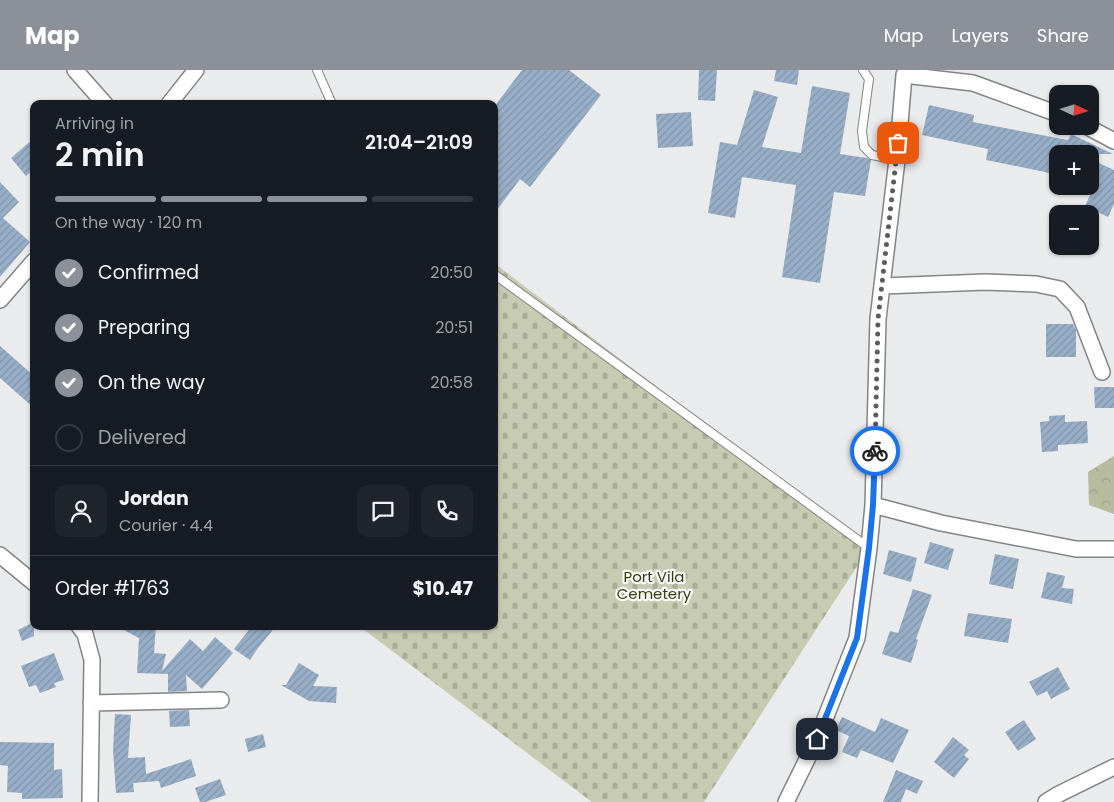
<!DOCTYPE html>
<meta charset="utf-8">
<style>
body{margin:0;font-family:Poppins,sans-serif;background:#20242c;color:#f1f3f6;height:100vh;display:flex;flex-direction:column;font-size:19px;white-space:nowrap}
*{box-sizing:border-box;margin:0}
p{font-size:16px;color:#9ea1a6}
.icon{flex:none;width:28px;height:28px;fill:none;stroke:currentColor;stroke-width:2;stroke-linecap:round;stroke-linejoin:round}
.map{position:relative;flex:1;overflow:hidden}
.panel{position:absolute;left:30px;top:30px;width:468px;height:530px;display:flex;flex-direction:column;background:#171b24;border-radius:10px;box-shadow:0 1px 4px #0004}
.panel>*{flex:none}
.needle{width:32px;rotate:94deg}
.fabs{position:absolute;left:1049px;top:15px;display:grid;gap:10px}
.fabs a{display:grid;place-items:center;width:50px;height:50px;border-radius:10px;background:#171b24;box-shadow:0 1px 4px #0004;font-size:25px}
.pin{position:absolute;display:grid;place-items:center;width:42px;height:42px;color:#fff;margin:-21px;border-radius:10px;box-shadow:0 2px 8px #0006}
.courier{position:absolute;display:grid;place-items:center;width:50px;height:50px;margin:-25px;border:4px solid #1a73e8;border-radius:50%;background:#fff;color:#222;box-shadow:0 1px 6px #0007}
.summary em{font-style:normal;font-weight:600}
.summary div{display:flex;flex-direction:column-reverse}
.summary{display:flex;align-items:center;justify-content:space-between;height:85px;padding:0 25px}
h1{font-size:32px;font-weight:600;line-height:38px}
.bar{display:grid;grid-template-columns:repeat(4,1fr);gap:8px 5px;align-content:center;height:60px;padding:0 25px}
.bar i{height:6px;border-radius:4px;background:#363941}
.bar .on{background:#8c9099}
.bar p{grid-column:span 4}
.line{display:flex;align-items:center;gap:12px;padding:0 25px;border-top:1px solid #363941}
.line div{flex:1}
.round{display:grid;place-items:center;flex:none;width:52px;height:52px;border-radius:10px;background:#20242c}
ol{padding:0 25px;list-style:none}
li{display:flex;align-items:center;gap:15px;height:55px}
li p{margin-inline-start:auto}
li .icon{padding:5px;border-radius:50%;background:#8c9099;color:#fff;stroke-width:4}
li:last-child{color:#9ea1a6}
li i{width:28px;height:28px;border:2px solid #363941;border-radius:50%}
header{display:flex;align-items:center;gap:30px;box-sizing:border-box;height:70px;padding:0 25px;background:#8c9099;color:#fff}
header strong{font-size:24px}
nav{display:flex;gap:28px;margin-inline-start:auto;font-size:18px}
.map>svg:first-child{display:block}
.forest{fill:url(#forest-crowns)}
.cemetery{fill:url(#cemetery-stones)}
.building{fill:url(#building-hatch)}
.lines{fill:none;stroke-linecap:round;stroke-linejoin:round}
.lane-casing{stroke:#828486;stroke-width:10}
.street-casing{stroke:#828486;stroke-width:18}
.lane{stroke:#fff;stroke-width:8}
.street{stroke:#fff;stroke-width:15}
.done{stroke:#5b5c5d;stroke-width:5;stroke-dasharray:0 9}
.route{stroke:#1a73e8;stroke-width:6}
.labels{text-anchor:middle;stroke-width:4.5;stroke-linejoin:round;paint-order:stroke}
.park-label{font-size:15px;fill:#373e08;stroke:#f7f8fa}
</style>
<header>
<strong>Map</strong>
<nav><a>Map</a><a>Layers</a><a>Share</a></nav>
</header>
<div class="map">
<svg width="1114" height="732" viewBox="0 0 1114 732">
<defs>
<pattern id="forest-crowns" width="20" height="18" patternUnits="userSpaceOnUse" patternTransform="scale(1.25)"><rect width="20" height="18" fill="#b6bc9d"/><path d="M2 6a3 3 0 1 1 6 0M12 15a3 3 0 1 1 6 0" fill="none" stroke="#9ba086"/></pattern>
<pattern id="cemetery-stones" width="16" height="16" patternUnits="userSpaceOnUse" patternTransform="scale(1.25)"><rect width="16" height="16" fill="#c6cbb1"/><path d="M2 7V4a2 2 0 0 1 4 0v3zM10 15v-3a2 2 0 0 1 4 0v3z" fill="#a9ad97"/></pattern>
<pattern id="building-hatch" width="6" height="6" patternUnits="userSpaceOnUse" patternTransform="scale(1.25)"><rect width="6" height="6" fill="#97aec6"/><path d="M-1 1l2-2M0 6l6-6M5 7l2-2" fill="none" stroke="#8194a9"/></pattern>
</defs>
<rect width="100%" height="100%" fill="#e9ebed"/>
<path class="forest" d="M1114 386V444L1089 435 1088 402Z"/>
<path class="cemetery" d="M494 193 869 478 704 732H592L359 556H494Z"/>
<path class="building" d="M522 0H569L601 25 530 117 520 109 494 144V37Z
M699 0H717L715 31 698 30Z
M776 0H799L797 15 774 11Z
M812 16 850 23 840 84 867 88 871 90 865 126 834 122 820 213 782 207 796 115 742 107 735 148 708 143 720 72 737 75 754 20 778 27 762 77 801 83Z
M929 35 974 45 973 52 1068 70 1071 64 1113 84H1058V107L1045 102 986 90 988 79 922 65Z
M691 42 693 76 658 78 656 44Z
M34 68V99L26 106 11 88Z
M1090 89 1114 100V134L1108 147 1085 136 1090 125Z
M0 112 19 132 3 148 30 172 0 207Z
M1046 254H1073L1076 260V287H1046Z
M0 276 34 306V338L0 308Z
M1094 317H1114V338H1095Z
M1065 345V352L1087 351 1088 373 1058 375V381L1042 382 1040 352 1049 351V346Z
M930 472 954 479 948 500 924 493Z
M889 480 917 488 911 512 883 504Z
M995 484 1019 489 1013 519 989 514Z
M1047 502 1065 506 1062 518 1074 519 1072 534 1041 528Z
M913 519 932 525 916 569 918 570 911 593 882 584 890 561 898 563Z
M968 543 1012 549 1008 573 964 566Z
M34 552V566L22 571 18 560Z
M116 556H156L154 583 166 584 162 601 190 569 203 581 215 567 233 583 202 619 186 605 187 621 168 622V604L137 603 139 568Z
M252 556H276L258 578 250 590 234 579Z
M54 583 64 610 54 613 56 617 40 623 36 615 29 617 21 596Z
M299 593 319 605 313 616 337 617 336 633 309 631 281 615H286Z
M1058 597 1070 619 1051 629 1047 621 1037 626 1029 612Z
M189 640 190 656 170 657 169 641Z
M115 644 131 645 128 688 145 687 146 704 191 689 196 706 161 718 159 711 133 713 134 722 116 723 113 680Z
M842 647 875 662 881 648 909 660 893 693 861 680 857 688 842 682 849 666 836 660Z
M1024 650 1036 669 1018 681 1005 662Z
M263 664 266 677 248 682 245 669Z
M953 667 969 680 964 685 969 689 954 708 934 692Z
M0 672 54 673V700L62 699 63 728 22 729V723L7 722 8 696 0 695Z
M896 700 923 711 917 724 906 719 901 732H883Z
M220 709 226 725 205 732H200L195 718Z"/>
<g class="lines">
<g class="lane-casing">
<path id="lane" d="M317 0 332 34
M863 0 869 9 862 61 864 77 872 85 897 90
M494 204 869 478"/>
</g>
<g class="street-casing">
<path id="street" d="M75 0 105 34
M904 5 973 13 1058 44
M169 34 196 0
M1086 56 1114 71
M883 216 985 212 1036 214 1060 219 1077 237 1102 302
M0 230 34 191
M873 435 941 453 1076 479H1114
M0 485 34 513
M79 556 85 564 92 590 90 732
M91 633 221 630
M786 732 817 669 857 568 869 478 873 435 878 249 897 90 904 5 906 0
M1046 732 1059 724 1114 697"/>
</g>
<use href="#lane" class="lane"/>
<use href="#street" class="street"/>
</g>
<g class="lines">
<path class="done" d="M875 381 878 249 898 73"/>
<path class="route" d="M817 669 857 568 869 478 873 435 875 381"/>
</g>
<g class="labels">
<g class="park-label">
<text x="654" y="512">Port Vila<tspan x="654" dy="17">Cemetery</tspan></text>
</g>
</g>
</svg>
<div class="fabs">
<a><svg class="needle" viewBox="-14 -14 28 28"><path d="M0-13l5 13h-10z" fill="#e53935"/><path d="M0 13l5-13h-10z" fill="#9ea1a6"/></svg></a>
<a>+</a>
<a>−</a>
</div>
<div class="pin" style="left:898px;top:73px;background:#ea580c"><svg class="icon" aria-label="bag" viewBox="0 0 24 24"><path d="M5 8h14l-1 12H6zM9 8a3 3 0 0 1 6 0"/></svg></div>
<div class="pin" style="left:817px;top:669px;background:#1f2937"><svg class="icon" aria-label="home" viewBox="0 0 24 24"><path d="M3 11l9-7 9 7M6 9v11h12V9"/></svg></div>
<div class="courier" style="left:875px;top:381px"><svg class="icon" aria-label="bike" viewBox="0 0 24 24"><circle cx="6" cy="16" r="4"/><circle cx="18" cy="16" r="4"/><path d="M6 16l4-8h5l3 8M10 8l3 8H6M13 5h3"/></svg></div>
<section class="panel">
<div class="summary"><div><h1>2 min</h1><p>Arriving in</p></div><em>21:04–21:09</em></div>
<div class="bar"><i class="on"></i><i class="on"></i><i class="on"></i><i></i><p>On the way · 120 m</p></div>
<ol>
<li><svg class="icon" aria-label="check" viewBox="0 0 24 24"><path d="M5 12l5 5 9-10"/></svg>Confirmed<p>20:50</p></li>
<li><svg class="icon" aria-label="check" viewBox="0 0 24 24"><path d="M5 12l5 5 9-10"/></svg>Preparing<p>20:51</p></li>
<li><svg class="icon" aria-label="check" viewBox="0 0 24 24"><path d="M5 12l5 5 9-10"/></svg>On the way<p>20:58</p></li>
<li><i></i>Delivered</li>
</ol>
<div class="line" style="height:90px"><a class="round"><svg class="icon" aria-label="person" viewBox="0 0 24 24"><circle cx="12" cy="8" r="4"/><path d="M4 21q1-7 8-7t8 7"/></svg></a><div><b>Jordan</b><p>Courier · 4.4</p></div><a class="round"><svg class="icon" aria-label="chat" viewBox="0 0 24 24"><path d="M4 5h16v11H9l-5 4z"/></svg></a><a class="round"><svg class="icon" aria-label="phone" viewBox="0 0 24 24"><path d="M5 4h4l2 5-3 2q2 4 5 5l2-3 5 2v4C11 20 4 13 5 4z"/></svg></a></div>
<div class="line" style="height:65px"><div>Order #1763</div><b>$10.47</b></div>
</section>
</div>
